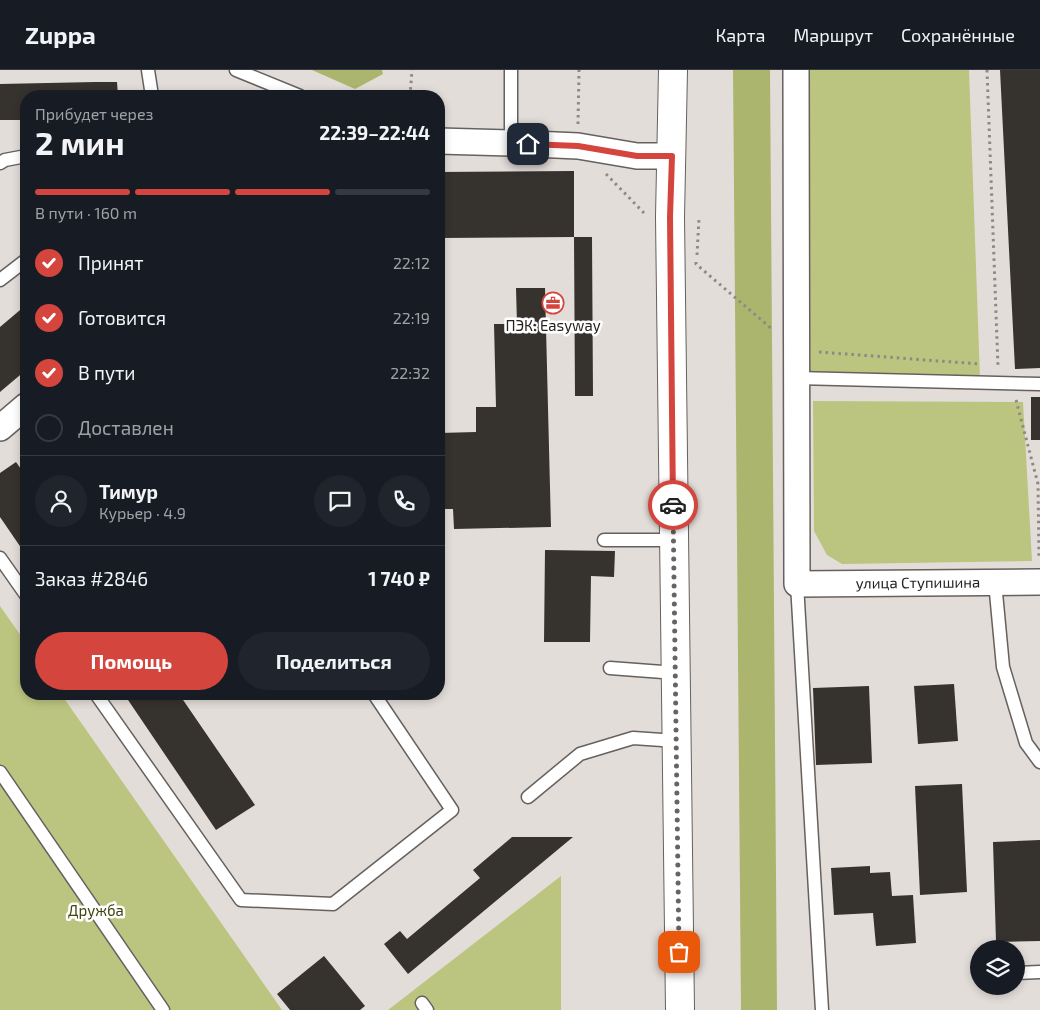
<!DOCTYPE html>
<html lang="ru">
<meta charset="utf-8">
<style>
body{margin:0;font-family:"Exo 2",sans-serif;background:#20242c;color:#f1f3f6;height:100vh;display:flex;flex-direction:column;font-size:19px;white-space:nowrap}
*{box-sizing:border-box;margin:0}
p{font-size:16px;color:#9ea1a6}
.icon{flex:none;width:28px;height:28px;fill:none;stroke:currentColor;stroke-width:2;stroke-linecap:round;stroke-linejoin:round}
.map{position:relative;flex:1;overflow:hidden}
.side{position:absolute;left:20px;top:20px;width:425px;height:610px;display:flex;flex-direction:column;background:#171b24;border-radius:20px;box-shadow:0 2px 8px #0003}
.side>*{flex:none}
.tools{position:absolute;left:970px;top:870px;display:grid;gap:10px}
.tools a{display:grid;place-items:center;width:55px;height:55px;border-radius:50%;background:#171b24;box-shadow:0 2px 8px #0003;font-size:25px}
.pin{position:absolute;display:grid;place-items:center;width:42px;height:42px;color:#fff;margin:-21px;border-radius:10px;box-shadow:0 2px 8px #0006}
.courier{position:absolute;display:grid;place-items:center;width:50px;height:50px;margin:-25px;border:4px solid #d4463d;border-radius:50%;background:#fff;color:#222;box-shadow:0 1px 6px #0007}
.summary em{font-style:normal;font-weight:700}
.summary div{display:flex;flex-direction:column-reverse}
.summary{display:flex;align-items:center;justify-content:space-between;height:85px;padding:0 15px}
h1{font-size:32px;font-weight:700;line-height:38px}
.bar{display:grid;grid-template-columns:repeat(4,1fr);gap:8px 5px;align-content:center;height:60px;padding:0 15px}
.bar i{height:6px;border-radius:4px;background:#363941}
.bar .selected{background:#d4463d}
.bar p{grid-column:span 4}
.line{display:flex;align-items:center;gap:12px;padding:0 15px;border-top:1px solid #363941}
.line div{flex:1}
.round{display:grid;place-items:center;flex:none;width:52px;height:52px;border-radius:26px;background:#20242c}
ol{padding:0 15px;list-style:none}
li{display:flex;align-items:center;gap:15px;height:55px}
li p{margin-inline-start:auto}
li .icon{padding:5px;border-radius:50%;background:#d4463d;color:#fff;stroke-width:4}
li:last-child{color:#9ea1a6}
li i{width:28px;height:28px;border:2px solid #363941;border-radius:50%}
.action{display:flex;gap:10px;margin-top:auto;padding:10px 15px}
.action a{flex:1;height:58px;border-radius:30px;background:#d4463d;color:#fff;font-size:20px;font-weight:700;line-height:58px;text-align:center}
.action a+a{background:#20242c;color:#f1f3f6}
header{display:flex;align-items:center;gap:30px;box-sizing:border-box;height:70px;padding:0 25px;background:#171b24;border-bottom:1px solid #363941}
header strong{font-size:24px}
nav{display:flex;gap:28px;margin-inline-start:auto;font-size:18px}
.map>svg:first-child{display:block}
.green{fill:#bcc57f}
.forest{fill:#acb56d}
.building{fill:#36322e}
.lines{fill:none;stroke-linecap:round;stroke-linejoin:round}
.service-casing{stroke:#66615e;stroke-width:15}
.minor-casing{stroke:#66615e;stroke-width:28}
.secondary-casing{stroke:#66615e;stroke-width:30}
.path{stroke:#8d8986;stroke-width:3;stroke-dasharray:2.5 4;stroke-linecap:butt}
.service{stroke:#fff;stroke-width:12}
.minor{stroke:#fff;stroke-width:25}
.secondary{stroke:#fff;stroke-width:28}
.done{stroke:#686462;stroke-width:5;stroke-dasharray:0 9}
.route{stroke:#d4463d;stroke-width:6}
.labels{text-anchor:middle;stroke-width:5;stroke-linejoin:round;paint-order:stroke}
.poi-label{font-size:15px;fill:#252322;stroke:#fff}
.street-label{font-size:15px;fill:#252322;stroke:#fff}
.park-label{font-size:15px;fill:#3e430b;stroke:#fff}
</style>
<header>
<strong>Zuppa</strong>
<nav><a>Карта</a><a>Маршрут</a><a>Сохранённые</a></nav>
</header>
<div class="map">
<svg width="1040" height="940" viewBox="0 0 1040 940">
<rect width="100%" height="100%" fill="#e3ddd9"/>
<path class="green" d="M808 0H969L980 309 810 302Z
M813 331 1023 332 1032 491 842 494 827 485 814 461Z
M0 536 26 573V624H61L282 940H0Z
M561 806V940H388Z"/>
<path class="forest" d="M312 0H382L383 4 355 19Z
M733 0H770L777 940H741Z"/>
<path class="building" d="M1000 0H1040V298L1015 299Z
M95 12H117L118 26H26V50H0V14Z
M574 101V167L439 168V102Z
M574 167H592L593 326H575Z
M516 218H545L551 457 454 459 453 439H439V363L476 362V337H496L494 254H517Z
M26 235V300L0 322V257Z
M1031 327H1040V370H1031Z
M16 392 26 406V485L0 447V403Z
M545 480 615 481 614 507 591 506 590 572H544Z
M954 614 958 671 918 674 914 616Z
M869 616 872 693 816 695 813 618Z
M124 624H179L255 735 216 760Z
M962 714 967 822 920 825 915 716Z
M512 767H573L408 904 384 874 400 861 407 869 480 808 473 800Z
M1040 770V871L996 872 993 772Z
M870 796V803L890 802 892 826 913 825 916 873 876 876 873 843 834 845 831 798Z
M324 886 365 936 360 940H290L277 924Z"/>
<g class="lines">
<g class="service-casing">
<path id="service" d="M148 0 152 26
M236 0 300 26
M506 72 511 73V0
M0 93 5 90 26 86
M0 210 26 190
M796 308 1040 314
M604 470H674
M0 488 26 525
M995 512 1003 597 1026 673 1040 692
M797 514 822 940
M610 598 676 603
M96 624 241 830 333 834 452 740 374 624
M0 702 163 940
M528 727 580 684 633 668 677 671
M1016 903 1040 902
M422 933 427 940"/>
</g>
<g class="minor-casing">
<g id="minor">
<path id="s1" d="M796 0 797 514 1040 512"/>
<path d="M439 71 511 73 578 76 637 86H672"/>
<path d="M0 358 26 336"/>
</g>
</g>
<g class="secondary-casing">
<path id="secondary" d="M673 0 670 147 680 940"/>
</g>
<path class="path" d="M987 0 998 297
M410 26 412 0
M578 54 579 0
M606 104 645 144
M697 185 699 148
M696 192V194L773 260
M819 282 980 294
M1016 330 1038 414 1039 489"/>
<use href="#service" class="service"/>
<use href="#minor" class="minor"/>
<use href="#secondary" class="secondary"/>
</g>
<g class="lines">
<path class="done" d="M673 435 679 882"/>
<path class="route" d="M528 74 578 76 637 86H672L670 147 673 435"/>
</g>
<defs>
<g id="office-ring" transform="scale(1.125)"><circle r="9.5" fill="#fff" stroke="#d4463d" stroke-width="1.5"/><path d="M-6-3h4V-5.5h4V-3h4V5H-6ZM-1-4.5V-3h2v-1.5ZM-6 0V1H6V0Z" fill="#d4463d"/></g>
</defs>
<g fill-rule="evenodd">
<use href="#office-ring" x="553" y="233"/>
</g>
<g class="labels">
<g class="poi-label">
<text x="553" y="261">ПЭК: Easyway</text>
</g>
<g class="street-label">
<text dy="5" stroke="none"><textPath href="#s1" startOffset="635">улица Ступишина</textPath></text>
</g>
<g class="park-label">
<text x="96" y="846">Дружба</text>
</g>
</g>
</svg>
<div class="tools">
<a><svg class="icon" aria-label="layers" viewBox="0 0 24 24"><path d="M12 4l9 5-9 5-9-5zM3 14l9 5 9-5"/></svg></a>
</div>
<div class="pin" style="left:679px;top:882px;background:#ea580c"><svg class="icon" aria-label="bag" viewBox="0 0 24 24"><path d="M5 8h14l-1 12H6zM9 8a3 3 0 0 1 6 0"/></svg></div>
<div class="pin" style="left:528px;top:74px;background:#1f2937"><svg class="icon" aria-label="home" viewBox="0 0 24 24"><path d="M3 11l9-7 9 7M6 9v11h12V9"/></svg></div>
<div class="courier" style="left:673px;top:435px"><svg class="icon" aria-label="car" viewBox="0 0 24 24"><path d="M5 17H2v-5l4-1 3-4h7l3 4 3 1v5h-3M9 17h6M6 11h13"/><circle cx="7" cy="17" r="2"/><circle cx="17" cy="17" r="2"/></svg></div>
<section class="side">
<div class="summary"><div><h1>2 мин</h1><p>Прибудет через</p></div><em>22:39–22:44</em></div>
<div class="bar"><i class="selected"></i><i class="selected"></i><i class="selected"></i><i></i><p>В пути · 160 m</p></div>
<ol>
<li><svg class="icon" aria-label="check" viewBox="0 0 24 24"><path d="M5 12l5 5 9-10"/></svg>Принят<p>22:12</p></li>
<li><svg class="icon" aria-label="check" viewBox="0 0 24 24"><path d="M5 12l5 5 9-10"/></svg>Готовится<p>22:19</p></li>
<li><svg class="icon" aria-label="check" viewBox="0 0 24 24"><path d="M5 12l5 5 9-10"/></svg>В пути<p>22:32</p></li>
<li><i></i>Доставлен</li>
</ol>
<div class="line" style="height:90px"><a class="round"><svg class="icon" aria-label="person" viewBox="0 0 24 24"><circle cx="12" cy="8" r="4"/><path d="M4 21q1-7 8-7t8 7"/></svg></a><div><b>Тимур</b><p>Курьер · 4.9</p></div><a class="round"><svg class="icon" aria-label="chat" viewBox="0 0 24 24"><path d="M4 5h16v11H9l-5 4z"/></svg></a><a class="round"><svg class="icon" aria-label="phone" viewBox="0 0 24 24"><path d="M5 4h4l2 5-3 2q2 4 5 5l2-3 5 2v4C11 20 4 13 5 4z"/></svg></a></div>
<div class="line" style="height:65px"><div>Заказ #2846</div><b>1 740 ₽</b></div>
<div class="action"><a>Помощь</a><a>Поделиться</a></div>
</section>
</div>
